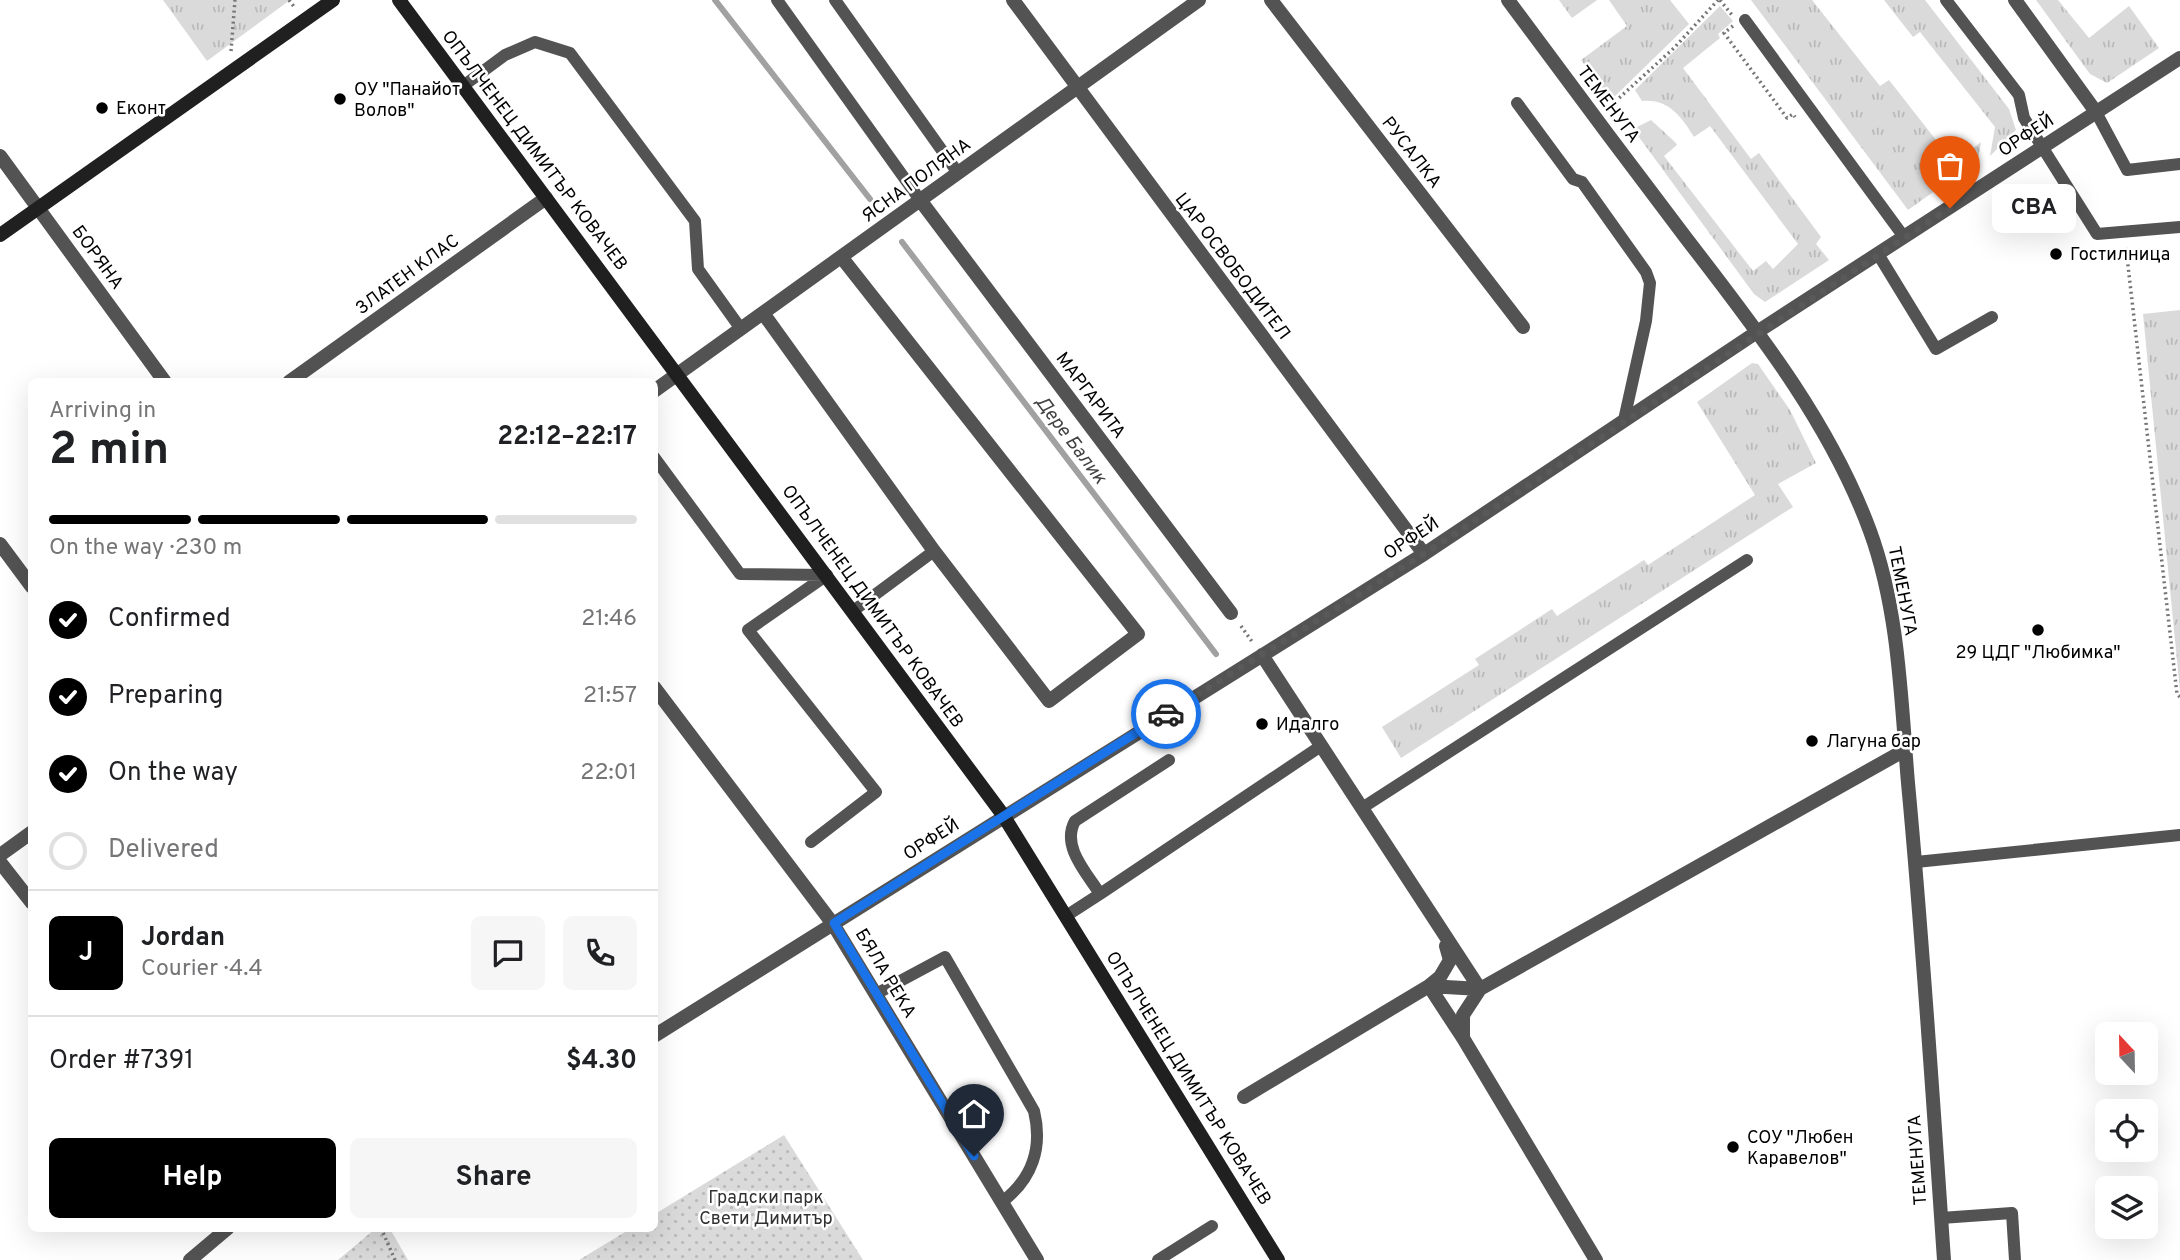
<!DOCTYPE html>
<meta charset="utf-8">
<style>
body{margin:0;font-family:Overpass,sans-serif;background:#f6f6f6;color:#202124;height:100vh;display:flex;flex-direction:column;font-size:26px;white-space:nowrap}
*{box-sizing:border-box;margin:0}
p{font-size:23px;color:#757577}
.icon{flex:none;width:38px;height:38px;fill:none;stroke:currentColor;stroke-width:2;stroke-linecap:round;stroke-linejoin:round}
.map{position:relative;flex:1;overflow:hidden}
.side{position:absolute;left:28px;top:378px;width:630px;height:854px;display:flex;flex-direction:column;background:#fff;border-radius:10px;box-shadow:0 7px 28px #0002}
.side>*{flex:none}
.needle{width:46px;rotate:338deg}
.buttons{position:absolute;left:2095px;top:1022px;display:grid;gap:14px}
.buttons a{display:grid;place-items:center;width:63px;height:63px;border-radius:10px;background:#fff;box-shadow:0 7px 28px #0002;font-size:35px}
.pin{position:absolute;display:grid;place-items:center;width:60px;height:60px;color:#fff;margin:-72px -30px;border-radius:50% 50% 50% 0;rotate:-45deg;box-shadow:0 0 7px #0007}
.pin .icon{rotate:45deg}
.courier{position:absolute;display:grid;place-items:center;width:70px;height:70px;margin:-35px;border:5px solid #1a73e8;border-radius:50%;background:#fff;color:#222;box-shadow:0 2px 9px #0007}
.bubble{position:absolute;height:49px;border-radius:10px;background:#fff;box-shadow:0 7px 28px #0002;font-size:23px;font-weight:700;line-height:49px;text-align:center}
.headline em{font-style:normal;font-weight:700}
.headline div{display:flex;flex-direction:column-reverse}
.headline{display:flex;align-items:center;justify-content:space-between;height:119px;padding:0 21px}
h1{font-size:46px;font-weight:700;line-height:52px}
.bar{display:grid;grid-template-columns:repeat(4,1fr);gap:10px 7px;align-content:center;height:84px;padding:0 21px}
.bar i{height:9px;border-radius:5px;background:#e0e0e0}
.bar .current{background:#000}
.bar p{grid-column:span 4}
.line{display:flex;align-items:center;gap:18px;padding:0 21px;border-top:2px solid #e0e0e0}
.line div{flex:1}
.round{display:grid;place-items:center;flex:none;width:74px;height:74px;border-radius:10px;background:#f6f6f6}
ol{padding:0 21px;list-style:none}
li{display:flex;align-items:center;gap:21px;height:77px}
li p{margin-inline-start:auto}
li .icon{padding:7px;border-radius:50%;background:#000;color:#fff;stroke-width:4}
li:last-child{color:#757577}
li i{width:38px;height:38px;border:4px solid #e0e0e0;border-radius:50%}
.action{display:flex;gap:14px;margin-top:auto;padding:14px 21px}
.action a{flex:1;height:80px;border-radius:10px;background:#000;color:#fff;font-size:28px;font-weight:700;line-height:80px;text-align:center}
.action a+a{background:#f6f6f6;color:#202124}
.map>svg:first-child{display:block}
.grass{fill:url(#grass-tufts)}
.park{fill:url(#park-dots)}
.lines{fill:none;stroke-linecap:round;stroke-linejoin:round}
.stream{stroke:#a1a1a1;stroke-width:6}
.path{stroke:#757575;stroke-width:3.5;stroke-dasharray:2 3.5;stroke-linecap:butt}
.lane{stroke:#535353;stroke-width:12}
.street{stroke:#535353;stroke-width:14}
.secondary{stroke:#202020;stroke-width:14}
.done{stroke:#595959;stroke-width:7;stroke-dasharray:0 12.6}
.route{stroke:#1a73e8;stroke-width:9}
.poi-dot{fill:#000;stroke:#fff;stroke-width:2.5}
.labels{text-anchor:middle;stroke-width:5;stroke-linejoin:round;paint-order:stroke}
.poi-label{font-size:18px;fill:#000;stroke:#fff;text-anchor:start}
.street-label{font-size:18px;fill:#000;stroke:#fff}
.park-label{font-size:18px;fill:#313131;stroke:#fff}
.water-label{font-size:19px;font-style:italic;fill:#424242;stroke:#fff}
</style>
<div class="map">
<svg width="2180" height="1260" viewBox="0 0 2180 1260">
<defs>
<pattern id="grass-tufts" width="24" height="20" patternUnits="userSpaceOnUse" patternTransform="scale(1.75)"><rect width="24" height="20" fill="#dadada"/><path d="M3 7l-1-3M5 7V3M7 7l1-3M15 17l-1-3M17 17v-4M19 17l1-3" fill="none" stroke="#b9b9b9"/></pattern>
<pattern id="park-dots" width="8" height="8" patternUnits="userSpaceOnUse" patternTransform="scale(1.75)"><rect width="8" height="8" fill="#dadada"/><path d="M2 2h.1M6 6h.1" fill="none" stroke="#b9b9b9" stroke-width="1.8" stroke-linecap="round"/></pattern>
</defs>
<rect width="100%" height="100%" fill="#fff"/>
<path class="grass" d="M163 0H290L207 61Z
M1559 0H1597L1572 18Z
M1609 0H1670L1689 24 1611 100 1581 60 1627 26Z
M1751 0H1812L1880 86 1889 80 1954 163 1981 142 1978 160 1908 210Z
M1884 0H1925L2009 109 2016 130 1990 156 1995 127 1920 32 1913 37Z
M2036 0H2058L2089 38 2129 6 2159 48 2107 83 2090 74Z
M1720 6 1733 21 1718 34 1720 38 1683 68 1751 159 1759 153 1821 237 1816 244 1829 260 1765 302 1754 294 1633 129 1651 120 1675 142 1677 145 1664 156 1753 271 1766 261 1773 269 1798 244 1710 126 1694 137C1682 117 1668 98 1642 101L1635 90Z
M2180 310V691L2143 314Z
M1752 363 1758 364 1790 410 1816 463 1778 484 1793 507 1401 758 1382 727 1479 665 1475 659 1552 609 1557 616 1644 560 1648 565 1755 495 1697 402Z"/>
<path class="park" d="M784 1135 863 1260H579L630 1229 654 1228 655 1214Z
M375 1229H390L408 1260H338Z"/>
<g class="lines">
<path class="stream" d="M715 0 870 199
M902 242 1216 654"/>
<path class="path" d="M289 0 295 8
M1720 0 1732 15
M1733 26 1724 33 1787 118 1793 114 1795 117
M231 51 235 0
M1607 109 1674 48 1718 0
M2126 248 2177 694 2180 697
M1241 626 1253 643
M381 1228 395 1260"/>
<path class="lane" d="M777 0 920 200
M835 0 958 173
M1946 0 2019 95 2024 118 2097 234 2180 227
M1745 20 1904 237
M463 86 505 55 535 42 570 53 695 221 698 269 741 329
M1517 103 1573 179 1582 182 1646 272 1650 283 1646 321 1624 420
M2096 112 2127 170 2180 164
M1878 254 1936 349 1992 317
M654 457 740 574 826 575
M853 611 934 551
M1362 808 1747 560
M811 842 876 792 748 630 827 575
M1916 862 2180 835
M1100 894 1321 746
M1066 916 1100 894C1086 872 1061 846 1075 821L1169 760
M876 994 945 957 1034 1111C1043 1148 1032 1179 1002 1202
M1941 1218 2012 1213 2015 1260
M1158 1260 1212 1226"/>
<path class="street" d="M1013 0 1424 554
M1271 0 1523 327
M1508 0C1567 80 1626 159 1686 238 1756 329 1830 422 1870 531 1899 610 1901 700 1908 783 1923 942 1933 1101 1944 1260
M2015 0 2096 112
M0 156 165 382
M920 200 1231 613
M763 313 934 551 1049 701 1138 634 842 258
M289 382 546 198
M654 391 1199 0
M0 544 32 587
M1262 655 1480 989 1463 1015V1038L1596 1260
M654 687 833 924 1037 1260
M0 855 32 832
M0 862 32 903
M1446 946 1450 960 1440 977 1429 986 1463 1038
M654 1036 1424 554 1757 332 2180 58
M1244 1097 1429 986 1480 989 1905 750
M190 1260 228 1228"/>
<path class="secondary" d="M399 0 1003 815 1278 1260
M0 235 333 0"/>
</g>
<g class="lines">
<path class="done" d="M1166 714 1424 554 1950 208"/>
<path class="route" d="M974 1156 834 923 1166 714"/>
</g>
<g class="poi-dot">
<circle cx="340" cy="99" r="7"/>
<circle cx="102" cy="108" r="7"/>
<circle cx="2056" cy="254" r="7"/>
<circle cx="2038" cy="630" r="7"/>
<circle cx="1262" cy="724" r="7"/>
<circle cx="1812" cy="741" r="7"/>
<circle cx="1733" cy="1147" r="7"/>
</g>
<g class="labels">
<g class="poi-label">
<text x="354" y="95">ОУ "Панайот<tspan x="354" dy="21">Волов"</tspan></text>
<text x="116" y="114">Еконт</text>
<text x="2070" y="260">Гостилница</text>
<text x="2038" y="658" text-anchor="middle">29 ЦДГ "Любимка"</text>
<text x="1276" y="730">Идалго</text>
<text x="1826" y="747">Лагуна бар</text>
<text x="1747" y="1143">СОУ "Любен<tspan x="1747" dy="21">Каравелов"</tspan></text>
</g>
<g class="street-label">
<text transform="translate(1609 104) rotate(53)" y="6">ТЕМЕНУГА</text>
<text transform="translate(2026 135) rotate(-33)" y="6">ОРФЕЙ</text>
<text transform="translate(535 150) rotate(53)" y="6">ОПЪЛЧЕНЕЦ ДИМИТЪР КОВАЧЕВ</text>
<text transform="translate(1412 152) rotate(52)" y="6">РУСАЛКА</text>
<text transform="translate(916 180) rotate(-36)" y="6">ЯСНА ПОЛЯНА</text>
<text transform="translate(98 257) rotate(54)" y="6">БОРЯНА</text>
<text transform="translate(1233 266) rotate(53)" y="6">ЦАР ОСВОБОДИТЕЛ</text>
<text transform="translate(407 274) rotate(-36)" y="6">ЗЛАТЕН КЛАС</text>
<text transform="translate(1091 395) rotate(53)" y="6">МАРГАРИТА</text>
<text transform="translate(1411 538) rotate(-33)" y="6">ОРФЕЙ</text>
<text transform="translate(1903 591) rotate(79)" y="6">ТЕМЕНУГА</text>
<text transform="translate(873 606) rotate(54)" y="6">ОПЪЛЧЕНЕЦ ДИМИТЪР КОВАЧЕВ</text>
<text transform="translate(931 839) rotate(-32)" y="6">ОРФЕЙ</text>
<text transform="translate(886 973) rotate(59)" y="6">БЯЛА РЕКА</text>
<text transform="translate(1189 1078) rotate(58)" y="6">ОПЪЛЧЕНЕЦ ДИМИТЪР КОВАЧЕВ</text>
<text transform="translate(1917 1160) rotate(-94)" y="6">ТЕМЕНУГА</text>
</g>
<g class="park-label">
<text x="766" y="1203">Градски парк<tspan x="766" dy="21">Свети Димитър</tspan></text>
</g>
<g class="water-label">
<text transform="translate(1072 439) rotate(53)" y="7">Дере Балик</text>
</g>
</g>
</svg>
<div class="buttons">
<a><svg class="needle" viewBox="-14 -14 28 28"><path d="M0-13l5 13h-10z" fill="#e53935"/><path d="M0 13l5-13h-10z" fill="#757577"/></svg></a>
<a><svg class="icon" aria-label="locate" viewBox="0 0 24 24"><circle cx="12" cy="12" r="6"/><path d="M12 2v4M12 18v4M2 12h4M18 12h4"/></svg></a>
<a><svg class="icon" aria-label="layers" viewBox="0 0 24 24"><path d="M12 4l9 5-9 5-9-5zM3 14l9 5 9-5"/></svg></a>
</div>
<div class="pin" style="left:1950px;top:208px;background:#ea580c"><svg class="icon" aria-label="bag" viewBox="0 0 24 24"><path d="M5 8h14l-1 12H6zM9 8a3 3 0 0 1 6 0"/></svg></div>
<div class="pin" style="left:974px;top:1156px;background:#1f2937"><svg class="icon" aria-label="home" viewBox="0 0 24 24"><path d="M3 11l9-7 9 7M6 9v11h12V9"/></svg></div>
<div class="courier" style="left:1166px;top:714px"><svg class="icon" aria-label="car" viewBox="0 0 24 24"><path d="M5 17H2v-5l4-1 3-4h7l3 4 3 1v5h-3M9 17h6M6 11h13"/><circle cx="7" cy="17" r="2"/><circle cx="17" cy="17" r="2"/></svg></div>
<div class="bubble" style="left:1992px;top:184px;width:84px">CBA</div>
<section class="side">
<div class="headline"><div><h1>2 min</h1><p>Arriving in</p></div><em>22:12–22:17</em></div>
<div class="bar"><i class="current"></i><i class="current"></i><i class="current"></i><i></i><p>On the way · 230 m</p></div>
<ol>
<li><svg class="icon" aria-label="check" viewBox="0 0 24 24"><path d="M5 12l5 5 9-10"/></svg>Confirmed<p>21:46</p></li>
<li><svg class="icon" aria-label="check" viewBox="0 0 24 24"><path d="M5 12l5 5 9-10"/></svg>Preparing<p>21:57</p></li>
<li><svg class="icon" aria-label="check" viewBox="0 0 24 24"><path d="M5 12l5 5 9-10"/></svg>On the way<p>22:01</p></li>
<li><i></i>Delivered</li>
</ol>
<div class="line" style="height:126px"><b class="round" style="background:#000;color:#fff">J</b><div><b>Jordan</b><p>Courier · 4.4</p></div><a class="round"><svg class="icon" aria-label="chat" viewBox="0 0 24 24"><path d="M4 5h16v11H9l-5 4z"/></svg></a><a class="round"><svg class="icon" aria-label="phone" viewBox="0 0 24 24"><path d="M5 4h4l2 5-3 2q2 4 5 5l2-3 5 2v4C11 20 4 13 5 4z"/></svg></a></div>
<div class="line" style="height:91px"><div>Order #7391</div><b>$4.30</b></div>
<div class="action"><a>Help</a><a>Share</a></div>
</section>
</div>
